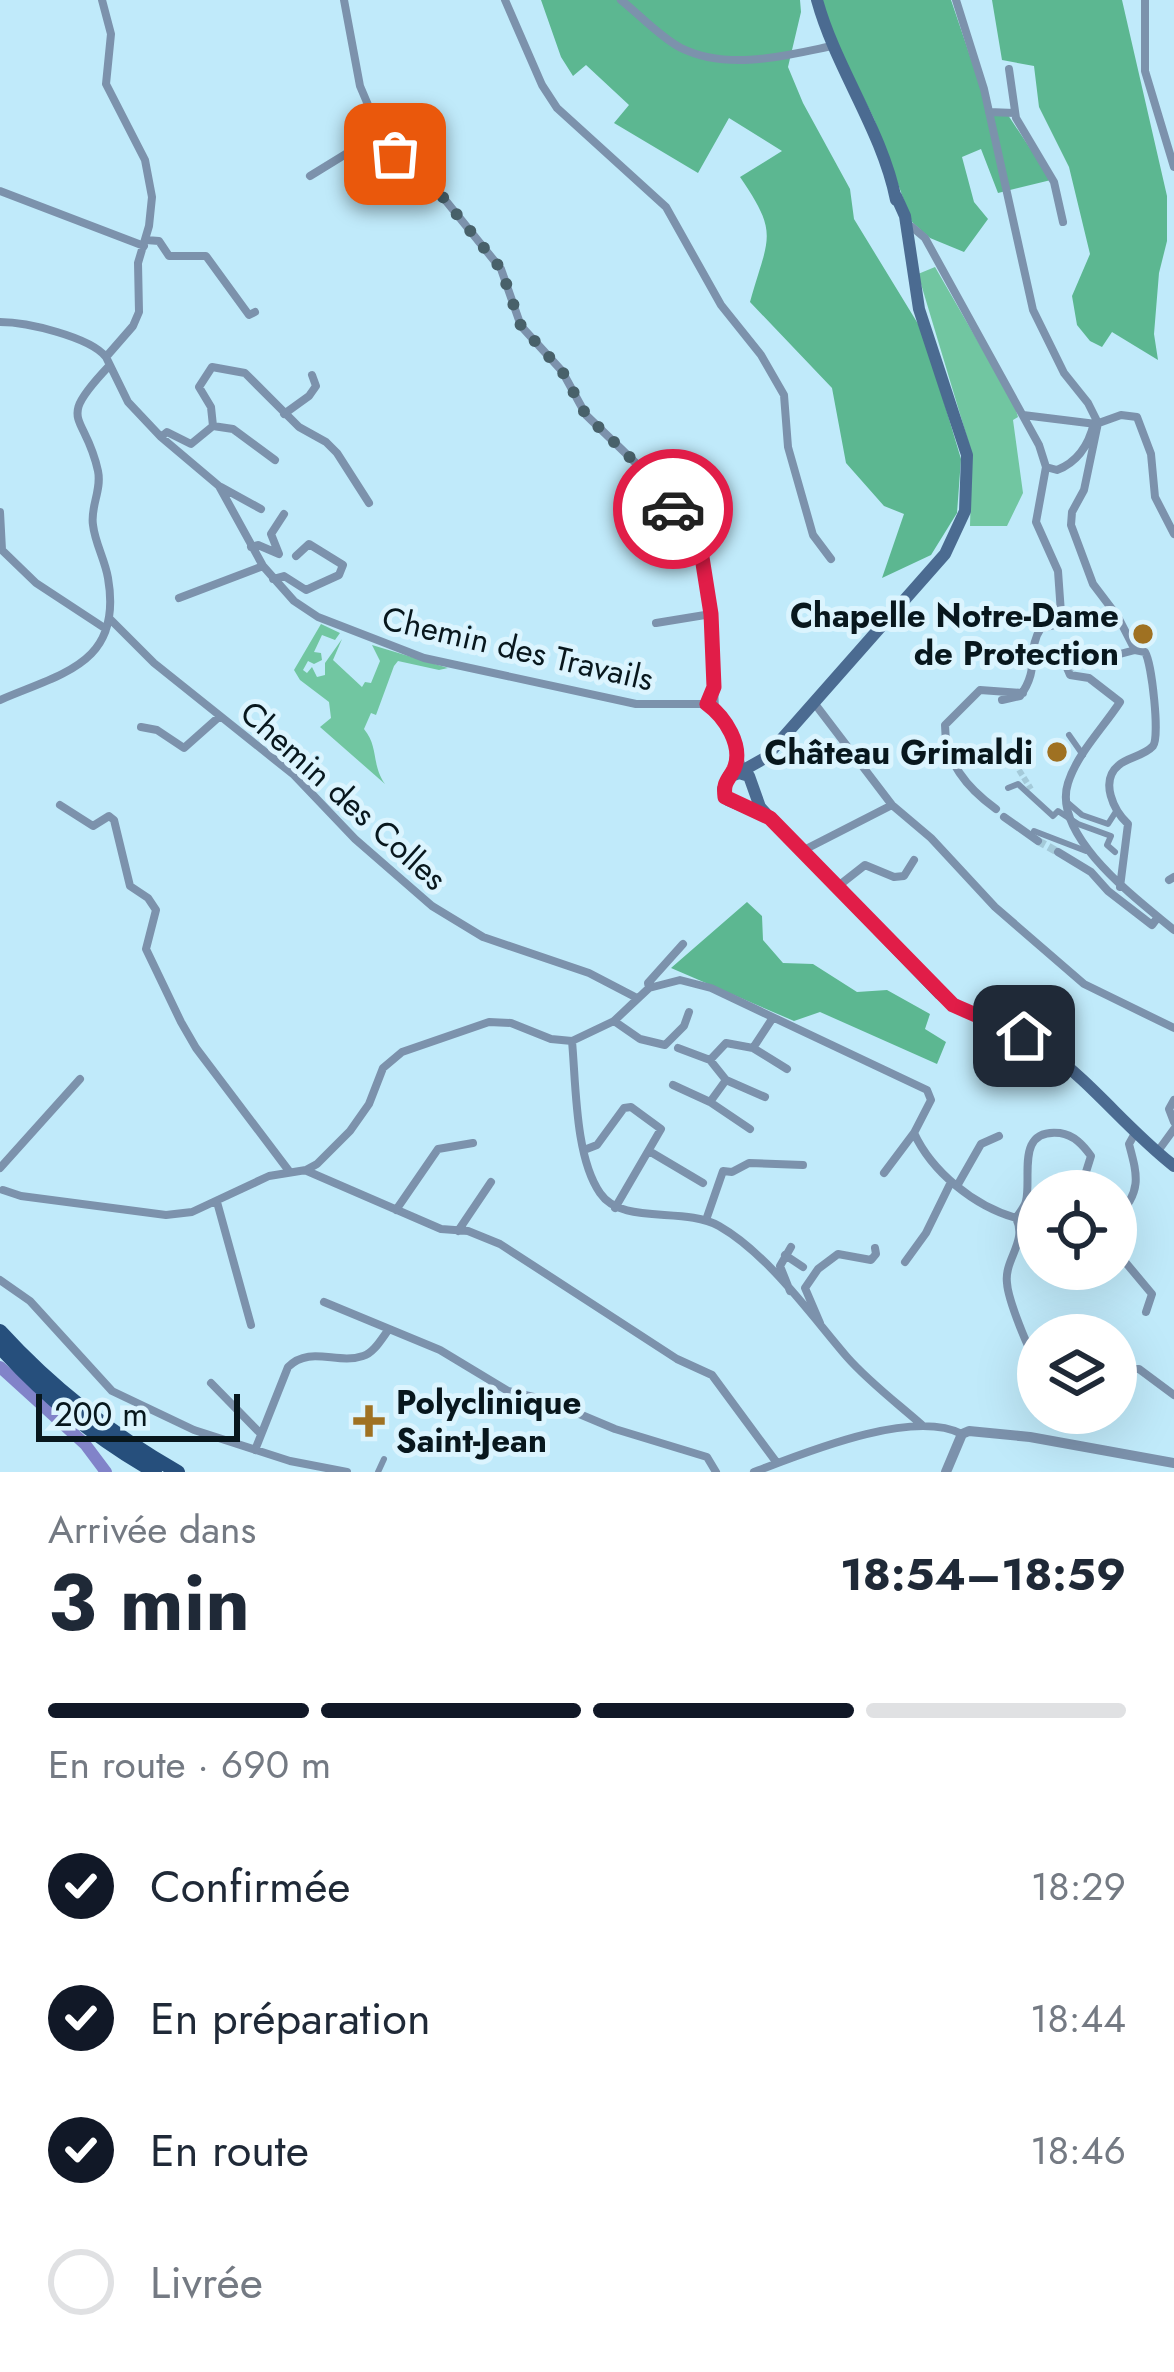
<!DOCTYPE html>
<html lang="fr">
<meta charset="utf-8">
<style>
body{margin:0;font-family:Jost,sans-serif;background:#f2f2f3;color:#1f2937;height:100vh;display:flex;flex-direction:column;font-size:45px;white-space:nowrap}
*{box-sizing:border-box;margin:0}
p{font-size:39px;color:#747a83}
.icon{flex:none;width:66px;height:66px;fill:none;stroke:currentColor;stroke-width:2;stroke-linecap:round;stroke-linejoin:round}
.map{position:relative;height:1472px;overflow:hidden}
.drawer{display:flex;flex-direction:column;background:#fff;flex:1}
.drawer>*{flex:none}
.controls{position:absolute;left:1017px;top:1170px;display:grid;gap:24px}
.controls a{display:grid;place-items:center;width:120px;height:120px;border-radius:50%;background:#fff;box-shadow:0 12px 48px #0002;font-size:60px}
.scale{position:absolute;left:36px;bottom:30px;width:204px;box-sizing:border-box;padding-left:12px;border:6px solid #08171d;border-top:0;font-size:33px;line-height:42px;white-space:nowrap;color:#08171d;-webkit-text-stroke:9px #dbf4fe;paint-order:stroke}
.pin{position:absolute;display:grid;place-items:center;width:102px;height:102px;color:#fff;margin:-51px;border-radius:24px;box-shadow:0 6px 18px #0006}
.courier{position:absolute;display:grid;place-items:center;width:120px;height:120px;margin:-60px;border:9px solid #e11d48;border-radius:50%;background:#fff;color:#222;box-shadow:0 3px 15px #0007}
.headline em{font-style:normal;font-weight:700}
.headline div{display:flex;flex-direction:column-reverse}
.headline{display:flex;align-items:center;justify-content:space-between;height:204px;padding:0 48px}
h1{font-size:78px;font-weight:700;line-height:90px}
.bar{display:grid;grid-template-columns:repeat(4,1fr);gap:18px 12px;align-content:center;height:144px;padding:0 48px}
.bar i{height:15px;border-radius:9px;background:#e0e1e3}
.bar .current{background:#111827}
.bar p{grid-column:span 4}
ol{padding:0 48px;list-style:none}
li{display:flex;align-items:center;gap:36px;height:132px}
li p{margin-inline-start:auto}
li .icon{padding:12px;border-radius:50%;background:#111827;color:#fff;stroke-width:4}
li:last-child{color:#747a83}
li i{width:66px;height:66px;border:6px solid #e0e1e3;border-radius:50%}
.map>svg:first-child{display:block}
.green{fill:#71c6a1}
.forest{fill:#5cb791}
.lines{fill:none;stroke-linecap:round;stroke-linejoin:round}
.river{stroke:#8183c9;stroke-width:12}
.pedestrian-tunnel{stroke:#a4cad9;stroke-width:6;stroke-dasharray:6 3;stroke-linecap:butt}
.minor-tunnel{stroke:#a4cad9;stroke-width:8;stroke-dasharray:8 4;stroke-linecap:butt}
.pedestrian{stroke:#7c92ac;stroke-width:6}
.minor{stroke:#7c92ac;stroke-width:8}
.tertiary{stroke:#7c92ac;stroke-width:10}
.secondary{stroke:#4b6b91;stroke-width:12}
.primary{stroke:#264f7c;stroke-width:14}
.done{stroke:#48616a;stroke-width:12;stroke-dasharray:0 21.6}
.route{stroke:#e11d48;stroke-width:15}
.poi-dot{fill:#9f7122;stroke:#dbf4fe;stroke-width:4.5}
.labels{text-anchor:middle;stroke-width:10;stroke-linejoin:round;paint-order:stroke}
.poi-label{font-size:33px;font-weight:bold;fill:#08171d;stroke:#dbf4fe;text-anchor:end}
.street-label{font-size:33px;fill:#08171d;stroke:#dbf4fe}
</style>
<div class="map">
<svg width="1174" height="1472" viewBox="0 0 1174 1472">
<rect width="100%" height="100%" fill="#c0eafa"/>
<path class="green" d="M935 267 1014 404 1018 417 1013 420 1023 493 1007 526H970L972 454 918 274Z
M321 624 340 633 335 640 322 635 314 652 321 653 322 660 314 664 308 661 303 670 307 673 312 667 317 677 325 675V663L342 639 333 660 362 687 365 682 371 683 380 661 372 645 448 668 439 670 398 661 394 666 376 715 371 713 364 729C379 747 371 764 385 784L320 727 331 718 329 702 300 680 294 670Z"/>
<path class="forest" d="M541 0H800L801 12 788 67 803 103 850 189 854 219 923 332 961 459 957 513 931 555 882 578 904 514 884 506 846 463 832 388 750 302C768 237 780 235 740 177L782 151 729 118 698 173 614 123 629 105 586 65 573 76 561 57Z
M822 0H951L988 109 1006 112 1051 180 998 193 981 149 962 157 974 202 988 219 964 252 930 238 912 222 874 119 831 32Z
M992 0H1122L1167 196V241L1159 273 1154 334 1158 360 1112 332 1102 347 1090 341 1077 325 1072 296 1090 254 1069 167 1039 107 1034 66 1002 60Z
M747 902 762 916 763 940 783 963 813 964 857 992 887 990 930 1014 925 1029 946 1042 937 1064 820 1012 794 1021 671 968Z"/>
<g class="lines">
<path class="river" d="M0 1367 85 1444 106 1472"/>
<path class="pedestrian-tunnel" d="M1019 770 1031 789"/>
<path class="minor-tunnel" d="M1038 841 1058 852"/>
<path class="pedestrian" d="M1069 735 1083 755
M1008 788 1018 784 1053 816 1058 811 1078 824 1111 836 1107 845 1115 852
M1068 803 1082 815 1108 824 1115 813
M1034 831 1086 851
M378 1472 384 1459"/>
<path class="minor" d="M102 0 111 34 106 84 145 160 152 197 149 226 138 263 139 312 133 326 106 357
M344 0 360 86 380 133 413 172 442 196 501 269 521 326 562 371 586 415 643 470 698 541 711 614 715 710
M505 0 542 85 557 108 666 207 721 305 761 355 784 395 788 447 813 535 831 559
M621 0C640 15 660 37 681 48 728 71 784 56 832 46
M956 0 984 89 1033 310 1064 373 1088 403 1098 423
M1145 0V71L1174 167
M1009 69 1016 118 1054 182 1063 222
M989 112 1014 113
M310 176 380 133
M0 191 144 246
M906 232 912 227 925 238 1039 445 1046 467 1036 522 1058 571 1061 613 1067 620
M146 240 159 241 169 256H206L249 315 255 312
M0 322C27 322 90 337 106 357
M106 357 128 402 161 437 219 486 263 566 294 601 318 617 424 658 636 704H707L731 734 743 769
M284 414 309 396 316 386 312 375
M1023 415 1096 424 1121 415 1137 417 1151 454 1155 497 1174 534
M1098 423 1084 490 1072 512 1071 525 1093 584 1118 617 1135 650
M213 426 233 429 275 460
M161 437 167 432 191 444 213 426 211 407 199 387 212 367 245 373 299 427 326 442 337 453 369 503
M1046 467 1057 470C1078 462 1089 444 1094 423
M221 487 261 509
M0 512 2 550 36 583 106 629
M251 547 258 545 279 554 271 534 284 514
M273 579 284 576 306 590 339 575 343 565 309 544 296 556
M179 598 263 566
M109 618 154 663 294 775 355 839 432 906 483 937 589 973 637 998
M656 623 711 614
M1135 650 1067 668 1070 675 1089 678 1120 702C1103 728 1077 754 1068 783 1051 836 1138 900 1174 930
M0 700C62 673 123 664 108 578 105 560 95 543 93 525 90 507 102 490 98 471 85 411 54 424 109 366
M1002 700 1020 696C1041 668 1026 650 1041 628L1112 612
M815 704 892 805 931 838 995 907 1084 984 1174 1028
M141 727 157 730 184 748 220 716
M60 805 93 826 109 816 114 820 130 886 148 898 156 910 146 949 181 1022 196 1048 289 1171
M996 809C967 788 945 762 945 725L980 690 1023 693
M1004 817 1038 841
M802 851 892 805
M1058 852 1091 872 1108 891 1152 925 1158 917
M1169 880 1174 877
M837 887 865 865 894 877 904 876 914 860
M1120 887 1128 824C1114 811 1099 781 1119 765 1128 757 1144 756 1153 746 1160 737 1152 664 1145 652L1135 650
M649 988 680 980 711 988 927 1090 931 1100 914 1133C932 1172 974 1206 1016 1218
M772 1019 753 1048 787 1069
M614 1021 640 1039 665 1045 684 1026 689 1012
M572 1041C576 1084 575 1157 600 1193 622 1226 684 1206 719 1226 768 1254 811 1315 847 1357 869 1382 897 1403 922 1425
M678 1048 710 1060 726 1080 765 1097
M710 1060 726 1043 753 1048
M673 1085 710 1102 726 1080
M1174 1100 1169 1109 1174 1122
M710 1102 750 1129
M584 1150 597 1145 624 1108 631 1107 661 1129 615 1208
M649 1151 703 1183
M1158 1151 1174 1129
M0 1168 80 1079
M307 1171 441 1229 468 1231 500 1244 677 1359 712 1375 777 1463
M884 1173 914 1133
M957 1186 981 1144 999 1136
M3 1190 21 1196 166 1215 192 1212 269 1176 306 1170 317 1164 350 1131 369 1104 383 1068 402 1052 489 1022 511 1023 551 1039 572 1041 614 1021 649 988 648 983 683 944
M217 1202 251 1325
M396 1210 438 1149 473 1143
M1016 1218C1019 1213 1025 1207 1026 1201 1032 1177 1015 1128 1060 1133 1074 1135 1083 1145 1091 1156L1080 1191
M1016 1218C1028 1242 1004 1259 1007 1283 1008 1299 1028 1351 1038 1363
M1116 1218C1143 1192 1137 1174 1129 1144L1134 1135
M706 1220 723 1171 732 1172 749 1163 803 1165
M458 1231 491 1182
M1116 1251 1152 1294 1146 1312
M785 1255 803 1267
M905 1262 926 1233 951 1182
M0 1280 30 1301 112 1391 194 1430 290 1461 347 1472
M790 1291 780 1266 791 1247
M324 1302 440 1350 508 1391 546 1400 615 1429 707 1457 716 1472
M820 1323 805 1288 818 1269 838 1254 871 1260 876 1254 875 1248
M1116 1369H1139L1174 1395
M211 1383 259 1432
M255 1450 288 1367C310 1345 337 1365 363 1356 374 1353 382 1338 389 1329
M754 1472C804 1453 912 1408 962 1434"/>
<path class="tertiary" d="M946 1472 962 1434 969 1431 1030 1437 1174 1463"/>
<path class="secondary" d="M817 0C836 69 882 130 896 200
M740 772 765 758 945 554 965 511 967 455 919 309 905 216 896 196
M770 818 728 800 723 789 728 777 739 773 749 776 760 807 770 818 940 994C972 1021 1015 1026 1048 1051 1094 1085 1129 1131 1174 1166"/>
<path class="primary" d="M0 1331C52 1388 111 1434 178 1472
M0 1347C44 1396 97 1439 155 1472"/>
</g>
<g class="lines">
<path class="done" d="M395 154 442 196 501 269 521 326 562 371 586 415 643 470 673 509"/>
<path class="route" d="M673 509 692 532 701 551 711 614 714 687 707 704C725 717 744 746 734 769 728 781 723 782 725 797L770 818 953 1005 1024 1036"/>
</g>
<g class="poi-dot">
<circle cx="1143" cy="634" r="12"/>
<circle cx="1057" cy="752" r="12"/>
<path d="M363 1403h12v12h12v12h-12v12h-12v-12h-12v-12h12z"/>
</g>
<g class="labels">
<g class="poi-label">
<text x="1119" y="627">Chapelle Notre-Dame<tspan x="1119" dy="38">de Protection</tspan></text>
<text x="1033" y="764">Château Grimaldi</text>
<text x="396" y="1414" text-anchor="start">Polyclinique<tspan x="396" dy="38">Saint-Jean</tspan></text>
</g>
<g class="street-label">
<text transform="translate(518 648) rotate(13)" y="12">Chemin des Travails</text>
<text transform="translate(344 795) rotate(42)" y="12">Chemin des Colles</text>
</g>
</g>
</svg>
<div class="controls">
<a><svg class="icon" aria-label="locate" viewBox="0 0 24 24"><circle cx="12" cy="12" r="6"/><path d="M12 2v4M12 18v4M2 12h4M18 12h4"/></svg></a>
<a><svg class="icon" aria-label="layers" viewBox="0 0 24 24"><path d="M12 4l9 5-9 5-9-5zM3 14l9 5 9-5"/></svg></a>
</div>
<div class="scale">200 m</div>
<div class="pin" style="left:395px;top:154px;background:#ea580c"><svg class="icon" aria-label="bag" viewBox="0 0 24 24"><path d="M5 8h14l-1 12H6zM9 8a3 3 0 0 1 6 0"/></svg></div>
<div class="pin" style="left:1024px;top:1036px;background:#1f2937"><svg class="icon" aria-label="home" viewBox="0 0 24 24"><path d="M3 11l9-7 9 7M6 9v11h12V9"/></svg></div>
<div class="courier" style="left:673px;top:509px"><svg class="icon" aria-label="car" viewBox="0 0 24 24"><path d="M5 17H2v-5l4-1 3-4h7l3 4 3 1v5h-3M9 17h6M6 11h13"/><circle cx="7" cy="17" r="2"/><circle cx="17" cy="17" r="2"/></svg></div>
</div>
<section class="drawer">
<div class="headline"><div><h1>3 min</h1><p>Arrivée dans</p></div><em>18:54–18:59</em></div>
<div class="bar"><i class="current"></i><i class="current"></i><i class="current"></i><i></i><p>En route · 690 m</p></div>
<ol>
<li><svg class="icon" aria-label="check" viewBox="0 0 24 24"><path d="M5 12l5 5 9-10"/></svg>Confirmée<p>18:29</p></li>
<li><svg class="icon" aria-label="check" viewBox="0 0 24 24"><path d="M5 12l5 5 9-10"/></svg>En préparation<p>18:44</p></li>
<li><svg class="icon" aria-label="check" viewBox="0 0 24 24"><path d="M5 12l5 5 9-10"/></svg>En route<p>18:46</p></li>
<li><i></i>Livrée</li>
</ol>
</section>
